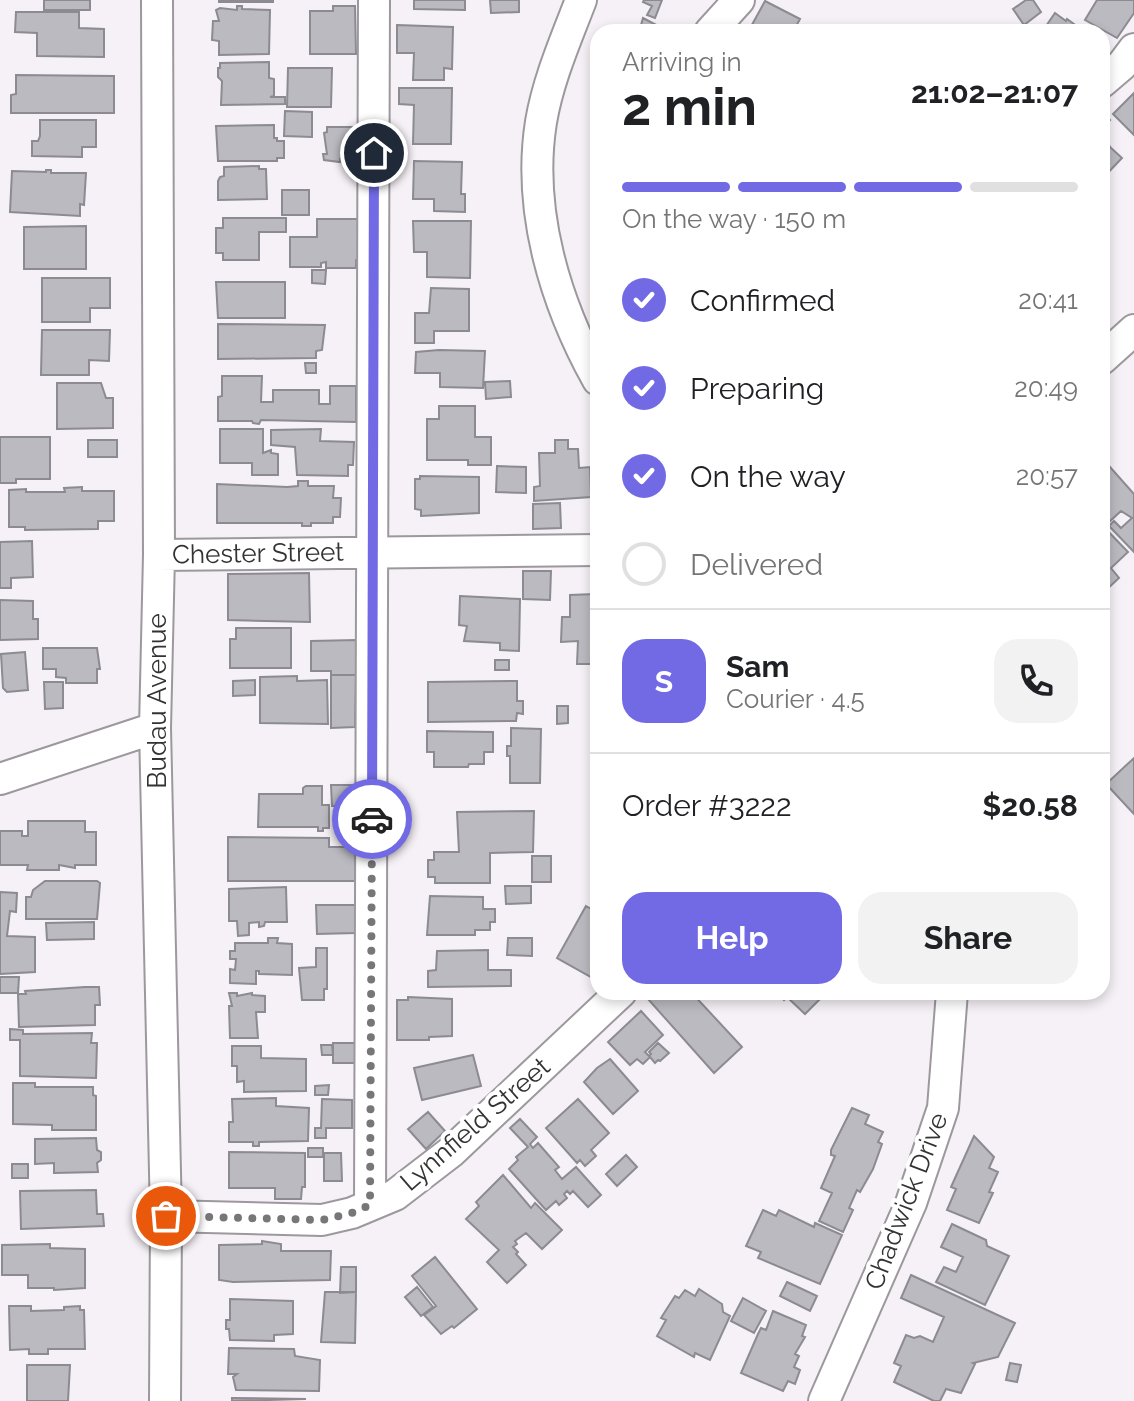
<!DOCTYPE html>
<meta charset="utf-8">
<style>
body{margin:0;font-family:Raleway,sans-serif;background:#f2f2f2;color:#202124;height:100vh;display:flex;flex-direction:column;font-size:30px;white-space:nowrap}
*{box-sizing:border-box;margin:0}
p{font-size:26px;color:#757577}
.icon{flex:none;width:44px;height:44px;fill:none;stroke:currentColor;stroke-width:2;stroke-linecap:round;stroke-linejoin:round}
.map{position:relative;flex:1;overflow:hidden}
.side{position:absolute;left:590px;top:24px;width:520px;height:976px;display:flex;flex-direction:column;background:#fff;border-radius:24px;box-shadow:0 4px 12px #0003}
.side>*{flex:none}
.pin{position:absolute;display:grid;place-items:center;width:68px;height:68px;color:#fff;margin:-34px;border:4px solid #fff;border-radius:50%;box-shadow:0 2px 8px #0007}
.courier{position:absolute;display:grid;place-items:center;width:80px;height:80px;margin:-40px;border:6px solid #716ae4;border-radius:50%;background:#fff;color:#222;box-shadow:0 2px 10px #0007}
.head em{font-style:normal;font-weight:700}
.head div{display:flex;flex-direction:column-reverse}
.head{display:flex;align-items:center;justify-content:space-between;height:136px;padding:0 32px}
h1{font-size:52px;font-weight:700;line-height:60px}
.bar{display:grid;grid-template-columns:repeat(4,1fr);gap:12px 8px;align-content:center;height:96px;padding:0 32px}
.bar i{height:10px;border-radius:6px;background:#e0e0e0}
.bar .current{background:#716ae4}
.bar p{grid-column:span 4}
.line{display:flex;align-items:center;gap:20px;padding:0 32px;border-top:2px solid #e0e0e0}
.line div{flex:1}
.round{display:grid;place-items:center;flex:none;width:84px;height:84px;border-radius:24px;background:#f2f2f2}
ol{padding:0 32px;list-style:none}
li{display:flex;align-items:center;gap:24px;height:88px}
li p{margin-inline-start:auto}
li .icon{padding:8px;border-radius:50%;background:#716ae4;color:#fff;stroke-width:4}
li:last-child{color:#757577}
li i{width:44px;height:44px;border:4px solid #e0e0e0;border-radius:50%}
.action{display:flex;gap:16px;margin-top:auto;padding:16px 32px}
.action a{flex:1;height:92px;border-radius:24px;background:#716ae4;color:#fff;font-size:32px;font-weight:700;line-height:92px;text-align:center}
.action a+a{background:#f2f2f2;color:#202124}
.map>svg:first-child{display:block}
.building{fill:#babac0;stroke:#8b8b91;stroke-width:2}
.lines{fill:none;stroke-linecap:round;stroke-linejoin:round}
.street-casing{stroke:#9d989d;stroke-width:34}
.street{stroke:#fff;stroke-width:30}
.done{stroke:#787678;stroke-width:8;stroke-dasharray:0 14.4}
.route{stroke:#716ae4;stroke-width:10}
.labels{text-anchor:middle;stroke-width:8;stroke-linejoin:round;paint-order:stroke}
.street-label{font-size:26px;fill:#343334;stroke:#fff}
</style>
<div class="map">
<svg width="1134" height="1401" viewBox="0 0 1134 1401">
<rect width="100%" height="100%" fill="#f6f1f6"/>
<path class="building" d="M44 0H90V10H44Z
M219 0H273V2H219Z
M414 0H465V10L414 9Z
M490 0H519V12L491 13Z
M644 0H662L655 18 647 15 652 6 643 2Z
M1026 0H1033L1041 12 1024 25 1013 9Z
M1097 0H1134V13L1117 38 1085 20Z
M765 1 800 19 793 32H748Z
M237 6H242V9L270 10 269 54 219 55V41L212 40 213 21H219L216 10 220 8 237 10Z
M333 6H355L356 54H310V11H333Z
M16 12H79V28L104 29V57L37 56V33L15 32Z
M1055 13 1066 21 1067 19 1085 32H1042Z
M643 18 664 29 663 32H639Z
M397 25 453 27 452 69 444 68V80H413L414 53H397Z
M269 62V78L274 79V96L270 97H285V104L221 105 222 81 218 77V68H220V63Z
M288 68H332L331 107H287Z
M16 75 114 76V113H11V95L16 94Z
M399 88H452L451 144H413L414 105 399 104Z
M1134 93V135L1113 114Z
M285 111 312 112V137L284 136Z
M1102 113 1110 120 1102 128Z
M40 120H96V147H82V157L32 156V141H38L40 136Z
M274 125V138H277V141H284V158H277V161H218L216 126Z
M327 127H357L359 145H356L357 159H340V162L324 160 323 154H327L324 133 327 132Z
M1102 140 1108 142 1110 147 1122 158 1102 179Z
M414 161 462 162 461 194H465V212L434 211V199H413Z
M259 166V169H266L267 199 218 200V181L220 177 224 176V167Z
M46 170H51V173H86L84 205 80 204V216L10 212 12 171 46 172Z
M282 190H309V215H282Z
M223 218H286V232H259V260H223V253H216V228H223Z
M317 219H359L360 259 356 260V268H326V262L321 263V267H290V237H317Z
M413 221H471L470 278 427 277V252H414Z
M86 226V269H24V227Z
M312 270H326L325 284 312 283Z
M42 278H110V308H90V322H42Z
M216 282H285V318H218Z
M431 288 469 289V331H434V343H415V313H429Z
M218 324 325 325 322 350 316 351V358L218 359Z
M42 330H110L109 361 89 360V375H41Z
M439 350 485 351 483 388 440 387V373H415L416 352Z
M305 363H316V373H306Z
M222 376H262L261 402H273V390H319V404H330V386H356V422L261 420 259 424 253 423 252 421H218V397L222 396Z
M510 381 511 397 486 399 485 382Z
M57 383H101L106 398H113V428L57 429Z
M439 406H475V437H491V465H468V460H427V419H439Z
M220 429H263V453L271 450V453L278 454V475H252V463H220Z
M321 429 320 441 354 442 353 465H348V476L297 475 295 447 271 445V430Z
M0 437H50V479H16V483H0Z
M88 440H117V457H88Z
M555 440H568V449H578L579 468 590 467 591 497 534 501V487L540 486 539 453H555Z
M1102 458 1134 494V552L1109 526 1114 521 1121 528 1132 518 1121 511 1109 522 1102 515Z
M497 466 526 467V493L496 492Z
M420 476 479 477V513L421 516V510L415 509V479H420Z
M298 481H308V486H334L333 498H341L340 517H333V523H311V526H302V523H217V484L287 487 298 486Z
M82 487V491H114V521H98V529L25 530V527H9V490L26 489V492H65L64 488Z
M560 503 561 528 533 529V504Z
M1102 525 1128 552 1111 568 1119 578 1104 592Z
M32 541 33 577 11 578V588H0V542Z
M523 571H551L550 600 523 599Z
M309 573 310 622 228 620V574Z
M595 594V602H598V664H577L578 641 561 642 562 617H570V595Z
M460 596 520 599 519 651 500 650V643L464 641 467 626 459 625Z
M0 600 33 601V619H38V639L0 640Z
M236 628H291V668H230V639H236Z
M356 640V675H331V671H311V641Z
M43 648H97L100 669H97V683H66V678L56 677V669H43Z
M25 652 28 690 7 692 3 688 1 654Z
M495 660H509V670H495Z
M331 675H356L355 727 331 728Z
M297 676V681L327 680 328 724 260 723V677Z
M255 680V695L233 696V681Z
M517 681V701H523V714L517 713 516 721 428 722V682Z
M44 682H63V708L45 709Z
M557 706H568V723L557 724Z
M511 728 541 729 540 783H510V756H507V746H511Z
M427 731 493 732V752H484V764H469L468 767H434V752H427Z
M1134 758V814L1106 784Z
M331 785H356V806H332Z
M306 786H322V805H329V828H323V831H318V827H258L259 794H303V788Z
M534 811 533 852 490 853V883H435V877H428V860H434V852H459L457 812Z
M28 821H85V832H96V865H75V868L59 865V870H27L28 865H0V831H22V836H28Z
M228 837 329 838V847H355V881H228Z
M532 856H551V882H532Z
M45 881H97L100 883 97 919H26V897H31L33 890Z
M505 886H531V903L506 904Z
M286 887 287 922H265L264 926 259 927V922L249 923V935L238 936 237 921H229V889Z
M0 892 17 893 16 912 10 911 7 936 35 937V972L0 974Z
M430 896 483 897V909H495V922H490V930H475V935H427Z
M316 905H355L356 933 317 934Z
M586 906 598 913V981L557 958Z
M94 922V939L47 940 46 923Z
M268 938H278L277 943 292 944V975L259 974V971H256V984L230 983V969L235 970 236 959H230V951H235V943H268Z
M508 938H532V956L507 955Z
M316 948H327V989H324V1000H302L299 968 316 967Z
M488 950V970H511V986L428 987V971L436 970 437 951Z
M0 977H19L18 993H0Z
M85 987H99L100 1005H95V1025L19 1027 18 994H26L25 991Z
M655 992H691L742 1047 714 1073 648 999Z
M776 992H814L821 998 805 1014 787 997 784 1000Z
M229 993H237V996L252 993V995L265 996V1012H256L258 1038H230L229 1006H232Z
M408 997 452 999V1036L429 1037V1040H397V1000H408Z
M641 1011 663 1035 645 1052 649 1056 651 1054 649 1052 658 1043 669 1053 660 1061 658 1060 655 1063 650 1057 643 1064 637 1059 630 1065 608 1042Z
M10 1029 23 1030V1034L92 1033 91 1043H97L96 1078 20 1076V1040H10Z
M333 1043H356L355 1063H333Z
M321 1045H332L333 1055H322Z
M232 1046H261V1058L306 1059V1091L244 1092V1081L237 1082V1066H232Z
M473 1055 481 1086 422 1100 414 1068Z
M610 1059 638 1091 613 1114 584 1082 597 1068Z
M13 1083H35V1087H93V1095L96 1096V1130H52V1125L13 1124Z
M329 1085 328 1095H315V1086Z
M276 1098V1106L309 1108 308 1141 259 1142V1146H253V1142H229V1122H233L232 1099Z
M322 1099 352 1100V1128H326V1138H315V1128H321Z
M578 1099 609 1133 591 1150 596 1156 585 1166 580 1160 577 1163 546 1128Z
M852 1108 869 1115 865 1124 883 1132 878 1142 882 1144 873 1169 860 1192 857 1190 849 1208 853 1210 843 1232 819 1221 832 1193 821 1188 835 1156 831 1155V1150Z
M428 1112 445 1131 426 1149 408 1129Z
M520 1119 537 1137 530 1144 533 1148 538 1143 559 1167 555 1170 562 1179 576 1167 601 1195 588 1207 573 1191 570 1194 567 1191 564 1194 567 1198 559 1205 556 1201 546 1210 509 1169 518 1160 516 1157 528 1147 510 1128Z
M974 1136 994 1157 989 1168 998 1172 989 1192 993 1193 979 1223 947 1210 956 1189 951 1187Z
M96 1138 97 1150 101 1152V1160L97 1163 98 1172 54 1173V1163L35 1164V1139Z
M308 1148H323V1157H308Z
M229 1152 305 1153V1187H302L301 1199H275V1188H229Z
M324 1153H341L342 1181H324Z
M626 1155 637 1167 617 1186 606 1174Z
M12 1164H28V1178H12Z
M503 1175 531 1208 535 1203 562 1230 542 1249 526 1233 515 1241 517 1244 513 1247 518 1252 516 1254 526 1265 507 1283 487 1262 499 1250 466 1219 479 1206 476 1202Z
M96 1190 97 1214H103L104 1226 21 1229 20 1191Z
M763 1210 776 1216 779 1210 814 1227 815 1223 842 1235 820 1284 758 1258 761 1252 746 1246Z
M952 1224 986 1240 987 1246 1009 1256 985 1305 936 1282 944 1267 956 1272 963 1257 941 1247Z
M262 1241 281 1244V1251H331L330 1280 233 1282 219 1280V1245L262 1244Z
M50 1244V1248L85 1249V1288L54 1290V1288H28V1275H2V1245Z
M435 1257 477 1309 454 1328 452 1326 441 1334 424 1315 436 1306 412 1276Z
M341 1267H356V1292L340 1293Z
M911 1275 1015 1323 998 1357 973 1363 975 1364 961 1393 946 1389 940 1401H934L894 1382 901 1366 894 1363 906 1335 914 1338 920 1336 933 1342 944 1317 901 1298Z
M787 1282 817 1296 810 1311 780 1296Z
M417 1287 433 1307 421 1316 405 1297Z
M699 1289 722 1304 723 1312 730 1316 710 1360 695 1353 694 1357 657 1336 666 1320 661 1318 675 1296 679 1298 685 1290 695 1296Z
M325 1292H356L355 1343 321 1342Z
M743 1298 766 1311 754 1333 731 1321Z
M230 1299 293 1301V1334L274 1335V1341L230 1340 229 1329H226V1320H230Z
M9 1306H31V1311L64 1310V1307L80 1306V1310H84L85 1349H48V1354H29V1349L10 1350Z
M773 1311 806 1325 802 1336 805 1337 795 1354 799 1356 794 1367 800 1370 795 1384 788 1381 783 1391 741 1373 758 1334 761 1328 766 1330Z
M229 1348 294 1349 295 1356 320 1360 319 1391 236 1390 233 1377 237 1374H228Z
M1010 1363 1021 1365 1017 1382 1006 1380Z
M27 1365H70L68 1401H27Z
M232 1398 306 1399 232 1401Z"/>
<g class="lines">
<g class="street-casing">
<path id="street" d="M157 0 159 555 155 728 166 1216 165 1401
M581 0C566 39 548 80 541 122 527 210 555 303 598 380
M710 32 739 0
M1102 82 1122 65 1134 49
M1102 359 1134 330
M159 555 598 550
M0 779 155 728
M370 1205 374 0
M166 1216 322 1220 352 1213 395 1195 451 1152 621 992
M824 1401 911 1203 943 1108 952 992"/>
</g>
<use href="#street" class="street"/>
</g>
<g class="lines">
<path class="done" d="M166 1216 322 1220 352 1213 370 1205 372 819"/>
<path class="route" d="M372 819 374 153"/>
</g>
<g class="labels">
<g class="street-label">
<text transform="translate(258 553) rotate(-1)" y="9">Chester Street</text>
<text transform="translate(157 701) rotate(-90)" y="9">Budau Avenue</text>
<text transform="translate(475 1124) rotate(-41)" y="9">Lynnfield Street</text>
<text transform="translate(906 1201) rotate(-69)" y="9">Chadwick Drive</text>
</g>
</g>
</svg>
<div class="pin" style="left:166px;top:1216px;background:#ea580c"><svg class="icon" aria-label="bag" viewBox="0 0 24 24"><path d="M5 8h14l-1 12H6zM9 8a3 3 0 0 1 6 0"/></svg></div>
<div class="pin" style="left:374px;top:153px;background:#1f2937"><svg class="icon" aria-label="home" viewBox="0 0 24 24"><path d="M3 11l9-7 9 7M6 9v11h12V9"/></svg></div>
<div class="courier" style="left:372px;top:819px"><svg class="icon" aria-label="car" viewBox="0 0 24 24"><path d="M5 17H2v-5l4-1 3-4h7l3 4 3 1v5h-3M9 17h6M6 11h13"/><circle cx="7" cy="17" r="2"/><circle cx="17" cy="17" r="2"/></svg></div>
<section class="side">
<div class="head"><div><h1>2 min</h1><p>Arriving in</p></div><em>21:02–21:07</em></div>
<div class="bar"><i class="current"></i><i class="current"></i><i class="current"></i><i></i><p>On the way · 150 m</p></div>
<ol>
<li><svg class="icon" aria-label="check" viewBox="0 0 24 24"><path d="M5 12l5 5 9-10"/></svg>Confirmed<p>20:41</p></li>
<li><svg class="icon" aria-label="check" viewBox="0 0 24 24"><path d="M5 12l5 5 9-10"/></svg>Preparing<p>20:49</p></li>
<li><svg class="icon" aria-label="check" viewBox="0 0 24 24"><path d="M5 12l5 5 9-10"/></svg>On the way<p>20:57</p></li>
<li><i></i>Delivered</li>
</ol>
<div class="line" style="height:144px"><b class="round" style="background:#716ae4;color:#fff">S</b><div><b>Sam</b><p>Courier · 4.5</p></div><a class="round"><svg class="icon" aria-label="phone" viewBox="0 0 24 24"><path d="M5 4h4l2 5-3 2q2 4 5 5l2-3 5 2v4C11 20 4 13 5 4z"/></svg></a></div>
<div class="line" style="height:104px"><div>Order #3222</div><b>$20.58</b></div>
<div class="action"><a>Help</a><a>Share</a></div>
</section>
</div>
